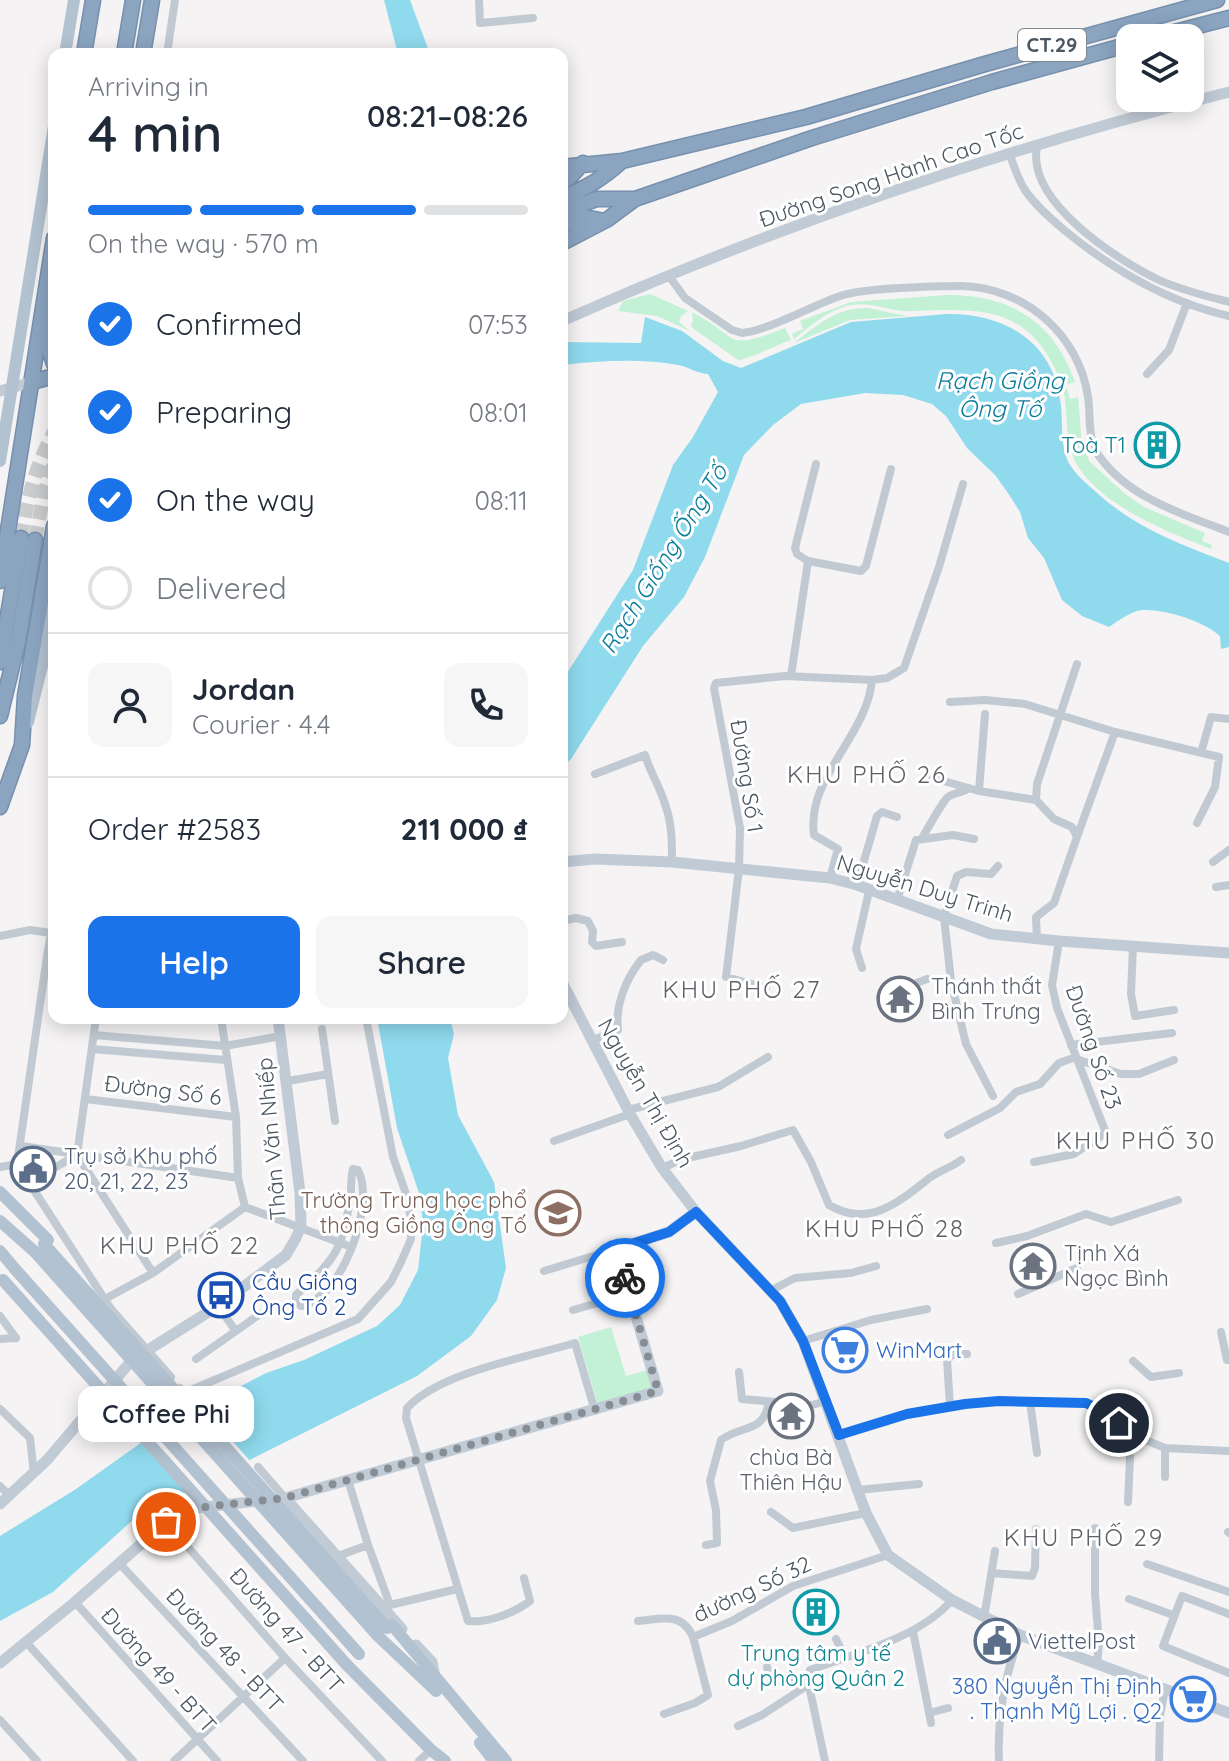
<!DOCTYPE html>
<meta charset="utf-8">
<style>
body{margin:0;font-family:Quicksand,sans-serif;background:#f6f6f7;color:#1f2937;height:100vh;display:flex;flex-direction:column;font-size:30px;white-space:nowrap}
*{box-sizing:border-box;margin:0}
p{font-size:26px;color:#747a83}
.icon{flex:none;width:44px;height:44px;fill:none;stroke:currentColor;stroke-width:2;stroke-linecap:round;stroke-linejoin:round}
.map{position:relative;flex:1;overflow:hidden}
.panel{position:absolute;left:48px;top:48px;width:520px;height:976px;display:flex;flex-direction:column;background:#fff;border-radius:16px;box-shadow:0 4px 20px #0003}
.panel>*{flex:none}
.tools{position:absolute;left:1116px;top:24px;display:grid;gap:16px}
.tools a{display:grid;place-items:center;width:88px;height:88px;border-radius:16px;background:#fff;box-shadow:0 4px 20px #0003;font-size:40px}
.pin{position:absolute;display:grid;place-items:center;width:68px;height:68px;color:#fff;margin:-34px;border:4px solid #fff;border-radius:50%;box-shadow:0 2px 8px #0007}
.courier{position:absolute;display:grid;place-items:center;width:80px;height:80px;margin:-40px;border:6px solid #1a73e8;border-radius:50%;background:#fff;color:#222;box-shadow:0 2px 10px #0007}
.bubble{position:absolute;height:56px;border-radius:16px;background:#fff;box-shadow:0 4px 20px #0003;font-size:26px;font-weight:600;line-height:56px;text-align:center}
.summary em{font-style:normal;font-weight:600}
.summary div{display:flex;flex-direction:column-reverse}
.summary{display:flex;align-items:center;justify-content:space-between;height:136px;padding:0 40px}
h1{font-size:52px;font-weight:600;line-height:60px}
.bar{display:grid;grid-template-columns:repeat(4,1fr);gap:12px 8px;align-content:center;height:96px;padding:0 40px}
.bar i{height:10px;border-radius:6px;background:#e0e1e3}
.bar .selected{background:#1a73e8}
.bar p{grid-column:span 4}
.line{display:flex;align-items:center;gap:20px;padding:0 40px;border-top:2px solid #e0e1e3}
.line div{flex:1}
.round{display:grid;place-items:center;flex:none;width:84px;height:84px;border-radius:16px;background:#f6f6f7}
ol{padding:0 40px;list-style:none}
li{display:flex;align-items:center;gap:24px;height:88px}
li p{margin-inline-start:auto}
li .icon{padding:8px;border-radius:50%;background:#1a73e8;color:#fff;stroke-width:4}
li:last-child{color:#747a83}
li i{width:44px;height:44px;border:4px solid #e0e1e3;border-radius:50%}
.action{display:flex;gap:16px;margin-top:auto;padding:16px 40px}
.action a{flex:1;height:92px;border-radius:16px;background:#1a73e8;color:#fff;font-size:32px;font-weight:600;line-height:92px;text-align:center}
.action a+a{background:#f6f6f7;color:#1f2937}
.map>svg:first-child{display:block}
.green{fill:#c3f1d5}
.water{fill:#90daee}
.pier{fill:#f5f3f3}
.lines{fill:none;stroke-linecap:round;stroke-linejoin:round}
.highway-tunnel{stroke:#caccce;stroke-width:14;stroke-dasharray:14 7;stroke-linecap:butt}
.highway-casing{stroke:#7690ad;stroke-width:17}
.street{stroke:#c1cad2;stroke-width:8}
.secondary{stroke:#c1cbd6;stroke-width:11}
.primary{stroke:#b3c2d1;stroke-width:12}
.highway{stroke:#8ba5c1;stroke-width:14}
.primary-bridge{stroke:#b3c2d1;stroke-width:12}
.done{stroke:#868d94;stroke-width:8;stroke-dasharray:0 14.4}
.route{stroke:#1a73e8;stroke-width:10}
.labels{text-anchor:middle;stroke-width:6;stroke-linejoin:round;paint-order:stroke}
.shield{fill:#fff;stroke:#808990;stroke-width:2}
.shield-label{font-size:20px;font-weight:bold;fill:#4a5661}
.street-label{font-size:22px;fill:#4a5661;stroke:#fff}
.culture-label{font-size:22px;fill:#0d838f;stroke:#fff;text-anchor:end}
.worship-label{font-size:22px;fill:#5b616d;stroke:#fff;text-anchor:start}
.service-label{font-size:22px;fill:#4e5e75;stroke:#fff;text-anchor:start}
.education-label{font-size:22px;fill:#785e54;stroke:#fff;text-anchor:end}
.transit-label{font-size:22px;fill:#164399;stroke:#fff;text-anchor:start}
.shop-label{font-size:22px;fill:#366cbe;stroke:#fff;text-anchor:start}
.water-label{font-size:24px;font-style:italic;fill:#0c7c9b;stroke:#fff}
.neighbourhood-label{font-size:24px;letter-spacing:2px;fill:#5f6368;stroke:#fff}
</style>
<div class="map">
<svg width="1229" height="1761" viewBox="0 0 1229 1761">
<rect width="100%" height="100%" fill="#f5f3f3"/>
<path class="green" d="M650 294 688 311 681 316 679 322 690 331 657 316 618 311 623 301Z
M947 295C1010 295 1054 321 1075 382L1062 385C1032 306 985 308 912 311 898 312 884 307 870 305 839 300 817 321 794 339L792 334 803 329 800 321 851 302Z
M868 308 907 316 850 320 794 343C817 325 837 307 868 308Z
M692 312C743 339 722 352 785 328L791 340C779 344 747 360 738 360L694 329 691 326 693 321Z
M1067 388 1070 399 1078 397 1082 446 1090 462 1124 493 1144 507 1205 533 1202 541 1212 545 1211 549C1167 532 1086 500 1071 451 1065 431 1068 410 1063 389Z
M611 1327 626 1376 648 1370 654 1388 598 1405 578 1337Z"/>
<path class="water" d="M384 0H410L430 54H398Z
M946 314C1005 313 1055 342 1061 406 1063 425 1060 448 1070 465 1077 476 1087 484 1096 492 1135 528 1180 544 1229 563V647L1221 649 1220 636C1204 621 1165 609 1143 610 1133 610 1118 621 1109 627L1082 616 1062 600 1044 558 1028 538 1020 512 1008 493 995 475 967 448 946 416 932 404 903 395 865 393 801 404 773 425 744 455 705 557 684 597 643 646 571 759 562 768V681L633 570 673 465 693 437 718 392 708 374C696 373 689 367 678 365 640 358 600 361 562 365V342L641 343 645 317 682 331 723 361 741 368 851 322Z
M377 1018H450L454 1034 448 1058 458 1115 494 1182 506 1268 497 1300 471 1336 417 1376 170 1500 145 1509 53 1592 0 1621V1536L76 1489 166 1425 266 1373 304 1360 377 1326 400 1305 418 1270 423 1225 420 1196 397 1128Z"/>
<path class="pier" d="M199 1403 251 1462 188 1495 137 1439Z"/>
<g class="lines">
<path class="highway-tunnel" d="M21 538C27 500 35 466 54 432
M35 540 44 493 54 463"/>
<g class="highway-casing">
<path id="highway" d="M1151 38 1229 18
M84 54 93 0
M124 54 133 0
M143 54 152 0
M562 167 622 161 806 117 985 64 1217 0
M562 181 569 178 583 163
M562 197C586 189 603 178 622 161
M562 211 597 199H635
M562 226 585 217 604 221
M562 243 608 219 635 199 812 138 992 82 1130 44
M44 326 47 343 54 364
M32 382 54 376
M0 581 54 238
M0 662 21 538
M0 716 18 642 35 540
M0 807 22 745 25 696 54 526"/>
</g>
<path class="street" d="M479 0 480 23 533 18
M167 54 175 0
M1037 147C1026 201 1117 260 1159 280 1181 290 1206 296 1229 302
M1010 155C1014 167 1018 179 1025 190 1035 205 1050 218 1064 230 1113 270 1167 302 1229 316
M669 276 685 298 732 330 742 333C770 330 811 306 840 296 862 288 935 286 961 286 1024 287 1079 334 1088 397 1091 416 1087 440 1099 456 1130 499 1183 514 1229 532
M1147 374 1169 350 1187 303
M808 561 797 554 795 548 816 464
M791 676 808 561 861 571 866 566 891 469
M950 702 985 700 1025 704 1115 732 1219 757 1215 787 1197 823
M1201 753 1211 717 1229 719
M595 774 645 755C650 772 660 787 665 804 672 823 672 842 672 862
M926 776 979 791 1036 800
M979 791 985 714
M1077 837 1115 732
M922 838C930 825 937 811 946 799 951 792 962 794 969 788
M1213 862 1229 850
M830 878 838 849 814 835C806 777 867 737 872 680
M857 885 877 816 882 812 897 817
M1216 887 1229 885
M897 900 916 840 953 835 974 839
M562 921 576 918 588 921 593 931 592 942 596 946 622 942
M54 932 51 933 47 956 17 1164 111 1309 171 1377
M0 936 30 930 51 933
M1037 939 1036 917 1054 903 1077 837 1072 827 1054 819 1036 800 1037 784 1077 664
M1133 946 1131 994 1135 1016 1174 1010
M862 968 856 949 869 891
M766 988 726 977 739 869 740 828 714 688 716 683 785 676 872 680 887 678 904 668 939 567 963 484
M880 997 927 979
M322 1029 335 1121
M94 1035 225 1046 281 1036
M591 1041 618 1030C615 1005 626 979 641 960L653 955 663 960
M1071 1045 1172 1033
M92 1049 226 1060
M288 1081 328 1074
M993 1096 966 1044 951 981 944 917 957 876 966 872 991 874 998 866
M85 1099 236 1117
M628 1110 718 1087 768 1057
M948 1135 1000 1108 1016 1092 1040 1084 1059 1063 1073 1058 1121 1074H1139L1174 1060
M554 1141 630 1114
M22 1146 238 1178
M77 1155 153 1273
M1034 1162 1074 1154 1106 1133 1057 1008 1052 985 1059 941
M0 1167 17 1164
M662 1168 683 1159 741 1146 793 1130 811 1162 829 1205C868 1228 898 1203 928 1179 938 1171 951 1168 961 1160
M353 1169 358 1170C376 1204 342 1299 301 1306L296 1302V1295C335 1259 341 1253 350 1200 352 1190 350 1179 353 1169Z
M28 1183 77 1155 96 1018
M245 1207 346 1245
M996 1243 1027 1236 1086 1214 1111 1222 1178 1200
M544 1271 616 1249
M770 1291 795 1278 851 1273 876 1266
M1018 1294 1077 1268
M105 1299 153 1273 245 1207 238 1178 236 1117 221 1018
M218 1306 235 1330
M573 1310 630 1294
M0 1316 16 1338
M1221 1332 1227 1360H1229
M0 1339 16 1338
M803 1341 871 1320 927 1309
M196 1359 260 1314
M1133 1361 1151 1377 1179 1373
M739 1372 742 1399 812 1405 827 1401
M180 1388 184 1393 358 1319 391 1282 401 1262 411 1239V1219L405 1191 393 1157 366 1018
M1030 1402 1037 1453
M950 1407 947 1359 952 1355 967 1354
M0 1409 30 1438 34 1474
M839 1435 907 1414 965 1404 999 1401 1086 1403 1107 1413 1131 1434 1165 1448 1229 1451
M1165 1448V1477
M258 1467 285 1498
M0 1486 9 1495
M858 1490 919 1484
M1128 1502 1131 1434
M771 1512 793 1528 866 1513
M166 1522 285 1658 382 1761
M1095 1528V1594L1099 1643 1097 1664
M1228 1532 1229 1533
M368 1545 390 1605
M706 1545 717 1543 716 1510 710 1481 721 1440C743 1424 763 1434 769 1402
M338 1556 368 1545 348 1480
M120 1564 303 1761
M1147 1564 1229 1592
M992 1573 1032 1576 1035 1568 1036 1529
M524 1578 530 1601C514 1613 489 1623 468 1621L406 1418 407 1408C440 1372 528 1357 575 1343L595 1411
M1129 1599 1173 1615
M75 1602 217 1761
M384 1610 390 1605 457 1589
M1229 1614 1182 1596 1163 1646 1229 1673
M984 1618 995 1551
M638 1621C661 1619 682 1611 693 1637L732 1621 793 1586 888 1555
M913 1631 931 1723
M836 1639 845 1657
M26 1642 133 1761
M767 1667 772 1682 808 1681
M929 1713 948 1708
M664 1714 695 1703 708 1695 693 1637
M0 1720 37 1761
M738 1726 762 1715 808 1685
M174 1761 285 1658
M419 1761 431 1750
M825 1761 808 1681 810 1670C857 1653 919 1638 952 1600
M999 1761C997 1716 1004 1677 1020 1635
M1159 1761 1160 1716 1165 1689"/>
<path class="secondary" d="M562 321C776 226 1002 149 1229 92
M0 391 32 382
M562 862 595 859 672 862 830 878 857 885 991 934 1059 941 1229 953
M562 982 630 1114 662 1168 696 1212 780 1301 803 1341 866 1513 888 1555 952 1600 1020 1635 1229 1713
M285 1498 402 1629
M0 1504 47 1460 132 1360 218 1306 286 1255 296 1238 301 1226 300 1193 278 1018
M416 1645 432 1662 435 1677
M0 1663 75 1602 166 1522 187 1509 285 1498 658 1391 616 1249 669 1232 696 1212"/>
<path class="primary" d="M65 54 74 0
M0 461 54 126
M28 722 42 666 54 596
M0 1192 48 1240
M0 1221 35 1252
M0 1251 15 1269
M392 1625 506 1761
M378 1636 436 1691
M346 1664 431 1750 445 1761
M480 1743 494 1761"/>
<use href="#highway" class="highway"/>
<path class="primary-bridge" d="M44 1244 387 1628
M35 1252 378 1636
M15 1269 359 1654
M3 1280 346 1664"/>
</g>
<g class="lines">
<path class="done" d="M166 1522 187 1509 285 1498 658 1391 625 1278"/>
<path class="route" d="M625 1278 616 1249 669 1232 696 1212 780 1301 803 1341 839 1435 907 1414 965 1404 999 1401 1086 1403 1107 1413 1119 1423"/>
</g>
<defs>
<g id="building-ring" transform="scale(2.3)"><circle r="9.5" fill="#fff" stroke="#0f9aa8" stroke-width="1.5"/><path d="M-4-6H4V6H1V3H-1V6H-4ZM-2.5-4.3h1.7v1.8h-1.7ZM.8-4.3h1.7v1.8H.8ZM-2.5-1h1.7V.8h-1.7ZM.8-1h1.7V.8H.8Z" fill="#0f9aa8"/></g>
<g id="temple-ring" transform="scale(2.3)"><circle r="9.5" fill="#fff" stroke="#6b7280" stroke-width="1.5"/><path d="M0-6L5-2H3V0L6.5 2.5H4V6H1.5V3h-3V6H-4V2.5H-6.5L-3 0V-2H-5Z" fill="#6b7280"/></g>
<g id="civic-ring" transform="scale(2.3)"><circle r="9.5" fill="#fff" stroke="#5c6f8a" stroke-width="1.5"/><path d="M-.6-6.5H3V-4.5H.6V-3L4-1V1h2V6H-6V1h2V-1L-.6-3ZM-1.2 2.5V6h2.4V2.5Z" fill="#5c6f8a"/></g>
<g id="school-ring" transform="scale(2.3)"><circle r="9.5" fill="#fff" stroke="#8d6e63" stroke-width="1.5"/><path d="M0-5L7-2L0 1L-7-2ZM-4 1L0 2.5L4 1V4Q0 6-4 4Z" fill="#8d6e63"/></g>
<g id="bus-ring" transform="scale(2.3)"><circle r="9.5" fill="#fff" stroke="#1a4fb4" stroke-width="1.5"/><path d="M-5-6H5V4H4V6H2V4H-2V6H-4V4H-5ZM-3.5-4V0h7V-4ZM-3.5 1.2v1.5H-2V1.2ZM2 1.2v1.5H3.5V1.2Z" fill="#1a4fb4"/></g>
<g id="supermarket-ring" transform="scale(2.3)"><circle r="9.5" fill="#fff" stroke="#3f7fe0" stroke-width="1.5"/><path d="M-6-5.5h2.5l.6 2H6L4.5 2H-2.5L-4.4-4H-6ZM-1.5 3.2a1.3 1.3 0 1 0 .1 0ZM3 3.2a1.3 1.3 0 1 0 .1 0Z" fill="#3f7fe0"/></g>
</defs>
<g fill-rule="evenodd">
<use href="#building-ring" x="1157" y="445"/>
<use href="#temple-ring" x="900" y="999"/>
<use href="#civic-ring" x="33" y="1169"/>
<use href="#school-ring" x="558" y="1213"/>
<use href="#temple-ring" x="1033" y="1266"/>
<use href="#bus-ring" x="221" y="1295"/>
<use href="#supermarket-ring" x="845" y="1350"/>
<use href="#temple-ring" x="791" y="1416"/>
<use href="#building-ring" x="816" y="1612"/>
<use href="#civic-ring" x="997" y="1641"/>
<use href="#supermarket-ring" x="1193" y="1699"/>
</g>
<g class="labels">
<rect class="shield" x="1018" y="29" width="68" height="32" rx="6"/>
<g class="shield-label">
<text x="1052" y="52">CT.29</text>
</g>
<g class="street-label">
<text transform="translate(891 175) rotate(-19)" y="8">Đường Song Hành Cao Tốc</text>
<text transform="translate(747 776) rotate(81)" y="8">Đường Số 1</text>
<text transform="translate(925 888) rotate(17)" y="8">Nguyễn Duy Trinh</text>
<text transform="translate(1094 1047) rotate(71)" y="8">Đường Số 23</text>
<text transform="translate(163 1090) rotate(7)" y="8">Đường Số 6</text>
<text transform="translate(646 1093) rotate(60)" y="8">Nguyễn Thị Định</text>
<text transform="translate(271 1139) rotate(-95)" y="8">Thân Văn Nhiếp</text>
<text transform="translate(752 1589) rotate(-25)" y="8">đường Số 32</text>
<text transform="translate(287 1630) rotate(48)" y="8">Đường 47 - BTT</text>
<text transform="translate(225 1650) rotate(47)" y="8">Đường 48 - BTT</text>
<text transform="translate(159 1670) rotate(48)" y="8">Đường 49 - BTT</text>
</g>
<g class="culture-label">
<text x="1126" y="453">Toà T1</text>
<text x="816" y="1661" text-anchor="middle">Trung tâm y tế<tspan x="816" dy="25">dự phòng Quân 2</tspan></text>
</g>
<g class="worship-label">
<text x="931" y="994">Thánh thất<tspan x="931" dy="25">Bình Trưng</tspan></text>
<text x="1064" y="1261">Tịnh Xá<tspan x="1064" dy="25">Ngọc Bình</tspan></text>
<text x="791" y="1465" text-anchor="middle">chùa Bà<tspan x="791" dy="25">Thiên Hậu</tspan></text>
</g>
<g class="service-label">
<text x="64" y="1164">Trụ sở Khu phố<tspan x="64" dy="25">20, 21, 22, 23</tspan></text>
<text x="1028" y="1649">ViettelPost</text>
</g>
<g class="education-label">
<text x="527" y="1208">Trường Trung học phổ<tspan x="527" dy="25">thông Giồng Ông Tố</tspan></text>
</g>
<g class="transit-label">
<text x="252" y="1290">Cầu Giồng<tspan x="252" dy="25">Ông Tố 2</tspan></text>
</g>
<g class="shop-label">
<text x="876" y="1358">WinMart</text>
<text x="1162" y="1694" text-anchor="end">380 Nguyễn Thị Định<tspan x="1162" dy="25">. Thạnh Mỹ Lợi . Q2</tspan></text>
</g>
<g class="water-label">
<text x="1000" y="389">Rạch Giồng<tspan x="1000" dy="28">Ông Tố</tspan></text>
<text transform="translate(664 559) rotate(-58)" y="8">Rạch Giống Ống Tố</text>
</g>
<g class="neighbourhood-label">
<text x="867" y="783">KHU PHỐ 26</text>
<text x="742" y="998">KHU PHỐ 27</text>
<text x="1136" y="1149">KHU PHỐ 30</text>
<text x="885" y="1237">KHU PHỐ 28</text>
<text x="180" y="1254">KHU PHỐ 22</text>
<text x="1084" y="1546">KHU PHỐ 29</text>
</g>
</g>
</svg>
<div class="tools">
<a><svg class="icon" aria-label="layers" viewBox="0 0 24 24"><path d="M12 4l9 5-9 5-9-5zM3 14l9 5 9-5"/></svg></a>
</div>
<div class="pin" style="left:166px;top:1522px;background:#ea580c"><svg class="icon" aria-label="bag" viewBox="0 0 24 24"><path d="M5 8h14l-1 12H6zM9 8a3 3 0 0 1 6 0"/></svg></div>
<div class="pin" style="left:1119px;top:1423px;background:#1f2937"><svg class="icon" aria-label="home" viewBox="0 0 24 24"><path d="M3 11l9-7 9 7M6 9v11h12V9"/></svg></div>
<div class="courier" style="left:625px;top:1278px"><svg class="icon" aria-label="bike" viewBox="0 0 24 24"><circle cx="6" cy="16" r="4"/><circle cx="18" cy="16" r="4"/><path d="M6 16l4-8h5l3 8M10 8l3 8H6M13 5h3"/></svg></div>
<div class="bubble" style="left:78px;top:1386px;width:176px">Coffee Phi</div>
<section class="panel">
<div class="summary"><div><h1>4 min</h1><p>Arriving in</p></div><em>08:21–08:26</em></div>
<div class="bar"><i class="selected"></i><i class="selected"></i><i class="selected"></i><i></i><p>On the way · 570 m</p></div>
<ol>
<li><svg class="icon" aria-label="check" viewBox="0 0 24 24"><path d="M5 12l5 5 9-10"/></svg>Confirmed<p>07:53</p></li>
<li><svg class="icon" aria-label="check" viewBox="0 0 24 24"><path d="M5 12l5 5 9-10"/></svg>Preparing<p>08:01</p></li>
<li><svg class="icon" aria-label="check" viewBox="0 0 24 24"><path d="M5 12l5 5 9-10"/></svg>On the way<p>08:11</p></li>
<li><i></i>Delivered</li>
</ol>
<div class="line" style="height:144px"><a class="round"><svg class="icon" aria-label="person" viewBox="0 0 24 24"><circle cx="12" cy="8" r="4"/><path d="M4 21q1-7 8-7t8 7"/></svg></a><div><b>Jordan</b><p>Courier · 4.4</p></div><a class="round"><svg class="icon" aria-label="phone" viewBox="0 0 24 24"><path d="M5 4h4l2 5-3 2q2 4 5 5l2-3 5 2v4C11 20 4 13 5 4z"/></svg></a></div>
<div class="line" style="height:104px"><div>Order #2583</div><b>211 000 ₫</b></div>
<div class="action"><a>Help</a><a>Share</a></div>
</section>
</div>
